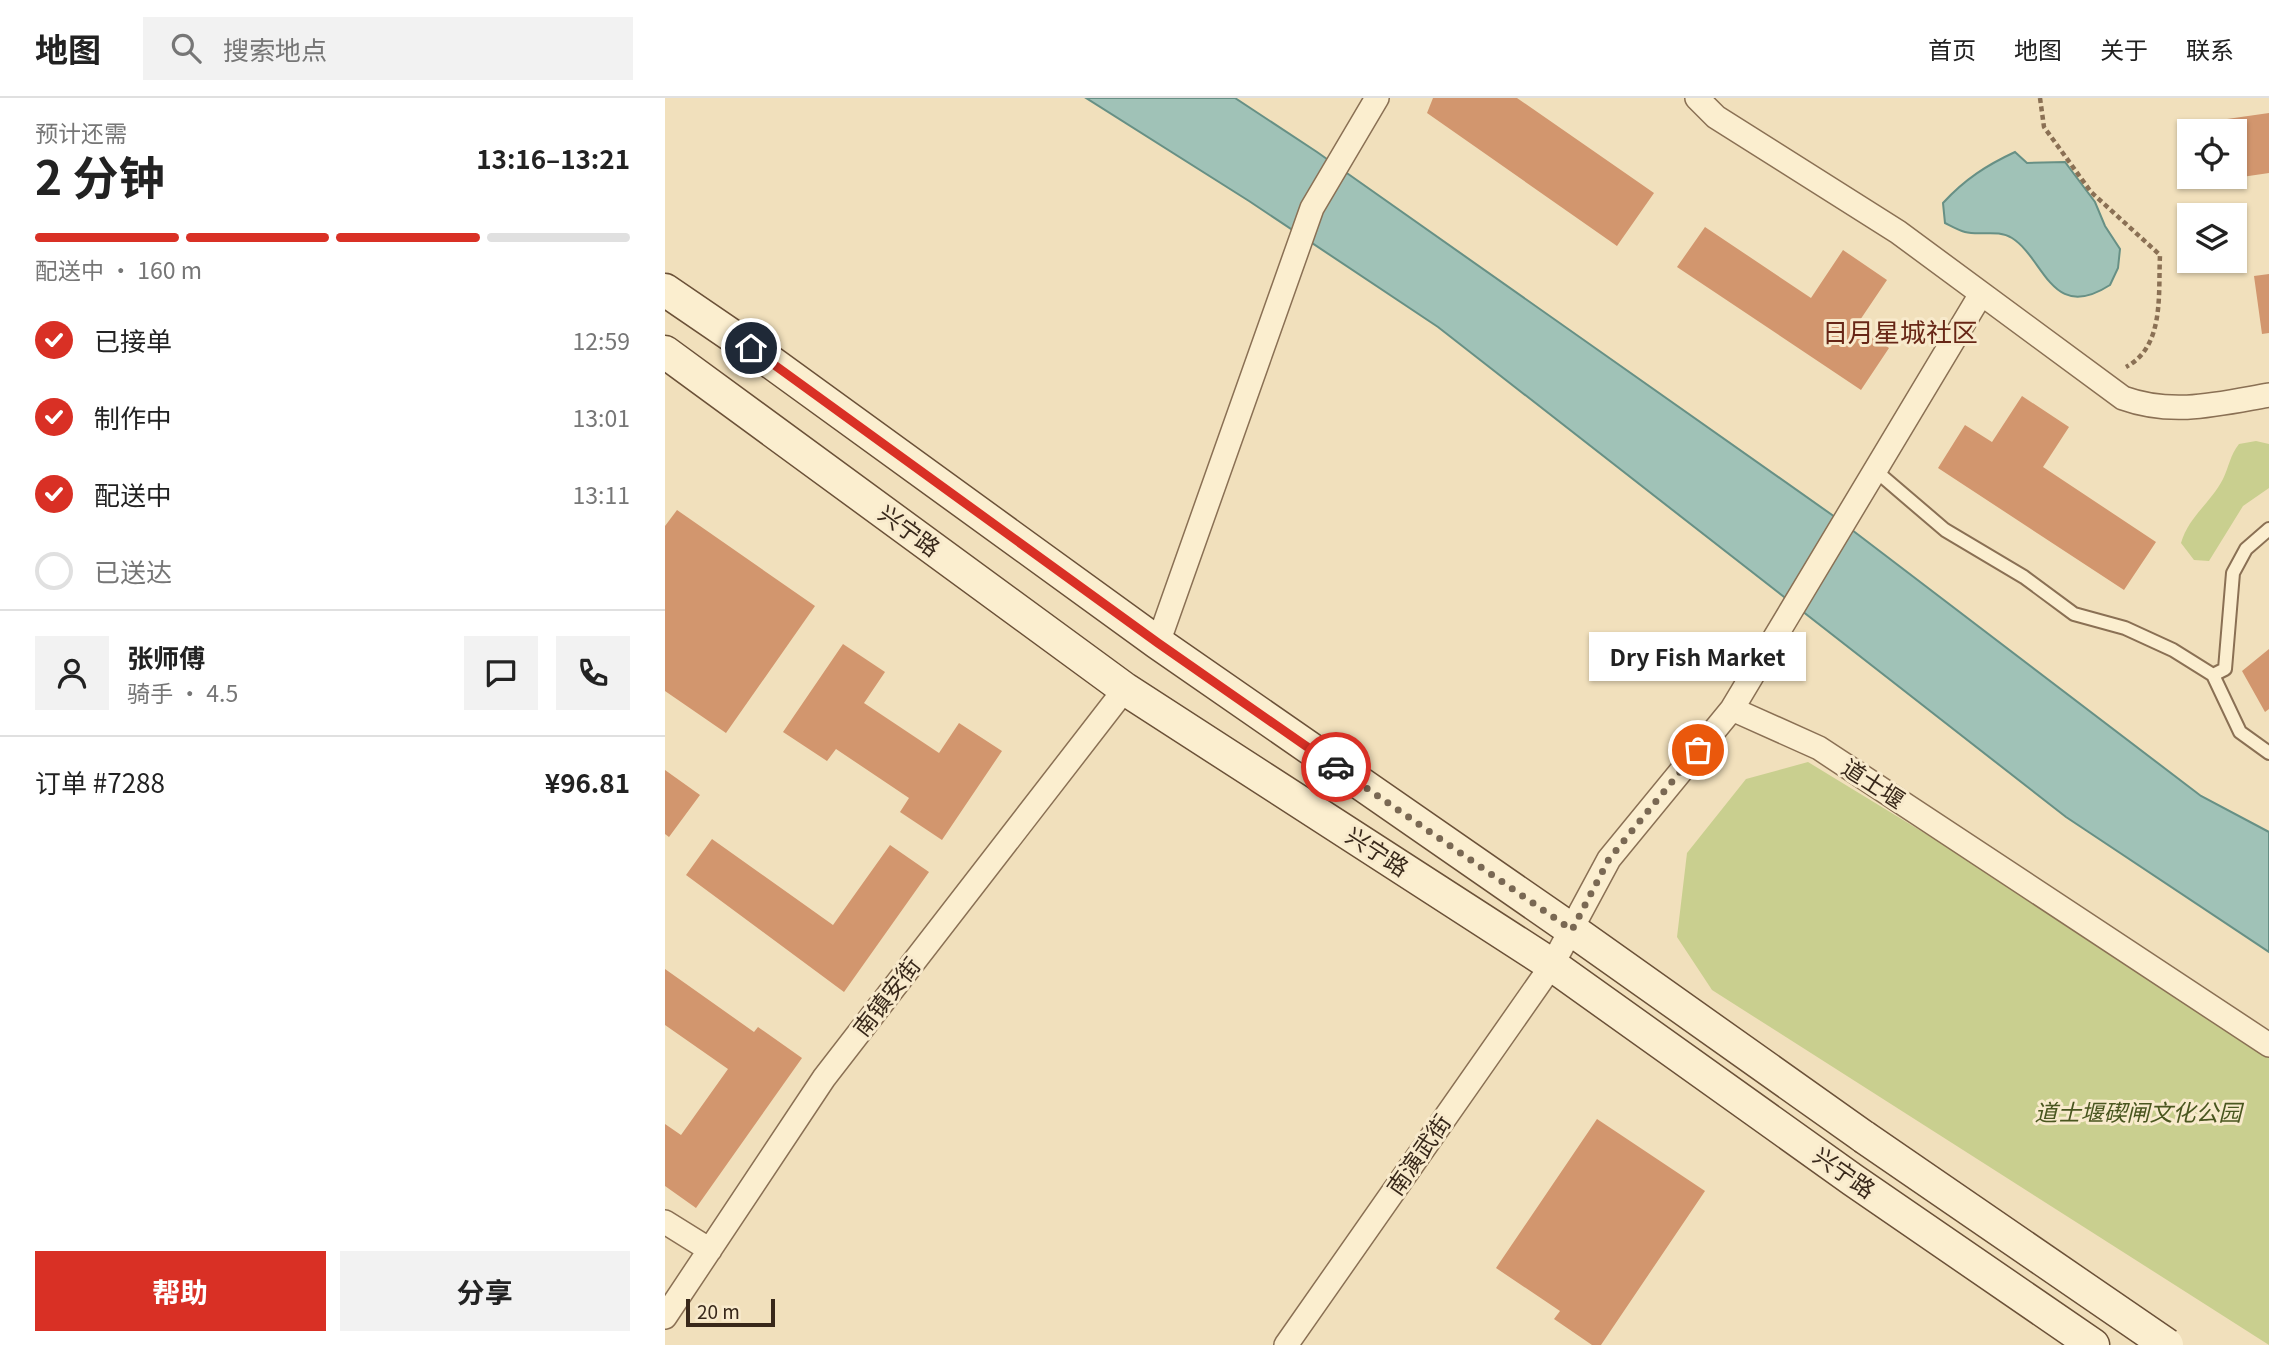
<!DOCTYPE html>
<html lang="zh">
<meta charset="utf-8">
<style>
body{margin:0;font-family:Georgia,"Noto Sans SC",serif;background:#f2f2f2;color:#222;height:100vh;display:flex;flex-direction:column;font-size:26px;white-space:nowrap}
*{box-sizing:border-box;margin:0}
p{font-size:23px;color:#767676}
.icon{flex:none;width:38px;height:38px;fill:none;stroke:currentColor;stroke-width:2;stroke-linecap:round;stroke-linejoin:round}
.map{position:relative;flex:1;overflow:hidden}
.side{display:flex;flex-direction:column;background:#fff;width:665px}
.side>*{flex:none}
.fabs{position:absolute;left:1512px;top:21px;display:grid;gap:14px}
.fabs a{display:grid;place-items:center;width:70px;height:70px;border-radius:0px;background:#fff;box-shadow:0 2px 5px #0004;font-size:35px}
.scale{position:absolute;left:21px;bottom:18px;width:89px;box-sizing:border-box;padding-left:7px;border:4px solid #38281a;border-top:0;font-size:19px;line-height:24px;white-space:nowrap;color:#38281a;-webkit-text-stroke:5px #f8eacc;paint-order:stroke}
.pin{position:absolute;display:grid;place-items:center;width:60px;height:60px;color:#fff;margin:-30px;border:4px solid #fff;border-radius:50%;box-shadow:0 2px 7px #0007}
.courier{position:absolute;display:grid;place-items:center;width:70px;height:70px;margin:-35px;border:5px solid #d93025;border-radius:50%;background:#fff;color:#222;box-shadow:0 2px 9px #0007}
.bubble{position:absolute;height:49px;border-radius:0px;background:#fff;box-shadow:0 2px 5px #0004;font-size:23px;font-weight:700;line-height:49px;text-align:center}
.overview em{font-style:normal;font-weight:700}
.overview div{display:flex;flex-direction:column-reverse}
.overview{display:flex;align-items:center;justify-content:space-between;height:119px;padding:0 35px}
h1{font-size:46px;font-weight:700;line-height:52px}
.bar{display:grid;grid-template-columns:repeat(4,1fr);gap:10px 7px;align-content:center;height:84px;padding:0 35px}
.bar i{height:9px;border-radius:5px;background:#e0e0e0}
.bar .current{background:#d93025}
.bar p{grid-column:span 4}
.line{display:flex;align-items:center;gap:18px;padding:0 35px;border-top:2px solid #e0e0e0}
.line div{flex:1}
.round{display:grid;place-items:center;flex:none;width:74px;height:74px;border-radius:0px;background:#f2f2f2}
ol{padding:0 35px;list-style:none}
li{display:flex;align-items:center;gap:21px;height:77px}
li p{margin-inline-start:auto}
li .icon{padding:7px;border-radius:50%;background:#d93025;color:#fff;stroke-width:4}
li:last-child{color:#767676}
li i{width:38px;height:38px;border:4px solid #e0e0e0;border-radius:50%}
.button{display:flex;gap:14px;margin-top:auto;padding:14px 35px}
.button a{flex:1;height:80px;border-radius:0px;background:#d93025;color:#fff;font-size:28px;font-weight:700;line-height:80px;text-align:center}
.button a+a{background:#f2f2f2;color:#222}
header{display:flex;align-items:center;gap:42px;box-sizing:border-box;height:98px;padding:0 35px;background:#fff;border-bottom:2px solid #e0e0e0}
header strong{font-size:33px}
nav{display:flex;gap:38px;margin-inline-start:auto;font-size:24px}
.search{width:490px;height:63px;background:#f2f2f2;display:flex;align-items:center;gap:18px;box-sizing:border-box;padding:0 24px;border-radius:0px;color:#767676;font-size:26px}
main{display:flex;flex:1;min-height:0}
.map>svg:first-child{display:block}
.green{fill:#c9cf8f}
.water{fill:#a0c2b7;stroke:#679085;stroke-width:2}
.building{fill:#d2966e}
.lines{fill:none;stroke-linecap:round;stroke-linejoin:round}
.service-casing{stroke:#8a7054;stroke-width:16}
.minor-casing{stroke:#8a7054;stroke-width:26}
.secondary-casing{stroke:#6b5138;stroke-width:35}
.path{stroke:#8a7054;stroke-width:4.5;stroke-dasharray:5 3.5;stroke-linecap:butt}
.service{stroke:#fbeecf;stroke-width:12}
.minor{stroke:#fbeecf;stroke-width:23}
.secondary{stroke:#fbeecf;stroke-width:32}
.secondary-bridge-casing{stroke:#6b5138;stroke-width:35;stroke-linecap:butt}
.secondary-bridge{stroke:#fbeecf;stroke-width:32}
.done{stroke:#796853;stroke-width:7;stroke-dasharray:0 12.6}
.route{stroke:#d93025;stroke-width:9}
.labels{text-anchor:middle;stroke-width:6;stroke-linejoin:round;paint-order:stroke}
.street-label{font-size:23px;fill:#38281a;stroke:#f8eacc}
.park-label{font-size:23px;font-style:italic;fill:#49561f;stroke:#f8eacc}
.quarter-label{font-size:26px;fill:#672616;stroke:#f8eacc}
</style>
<header>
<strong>地图</strong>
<div class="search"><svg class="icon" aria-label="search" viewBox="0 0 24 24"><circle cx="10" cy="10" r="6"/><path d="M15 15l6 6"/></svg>搜索地点</div>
<nav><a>首页</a><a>地图</a><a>关于</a><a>联系</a></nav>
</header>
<main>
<section class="side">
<div class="overview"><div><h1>2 分钟</h1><p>预计还需</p></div><em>13:16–13:21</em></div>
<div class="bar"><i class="current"></i><i class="current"></i><i class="current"></i><i></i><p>配送中 · 160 m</p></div>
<ol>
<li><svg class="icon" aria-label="check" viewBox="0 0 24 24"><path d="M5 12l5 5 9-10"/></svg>已接单<p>12:59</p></li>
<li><svg class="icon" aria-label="check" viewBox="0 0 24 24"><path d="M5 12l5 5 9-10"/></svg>制作中<p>13:01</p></li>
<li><svg class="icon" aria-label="check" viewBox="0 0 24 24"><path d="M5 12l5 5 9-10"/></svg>配送中<p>13:11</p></li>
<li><i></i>已送达</li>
</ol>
<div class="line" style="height:126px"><a class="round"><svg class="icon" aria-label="person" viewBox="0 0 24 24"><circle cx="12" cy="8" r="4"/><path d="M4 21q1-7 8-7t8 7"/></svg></a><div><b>张师傅</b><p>骑手 · 4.5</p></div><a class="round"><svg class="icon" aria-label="chat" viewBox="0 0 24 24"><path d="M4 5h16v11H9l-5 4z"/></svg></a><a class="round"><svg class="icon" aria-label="phone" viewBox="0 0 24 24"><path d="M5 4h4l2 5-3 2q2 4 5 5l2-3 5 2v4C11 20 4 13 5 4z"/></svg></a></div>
<div class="line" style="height:91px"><div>订单 #7288</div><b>¥96.81</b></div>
<div class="button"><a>帮助</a><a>分享</a></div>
</section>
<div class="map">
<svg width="1604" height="1247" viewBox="0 0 1604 1247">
<rect width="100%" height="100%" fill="#f1e0bc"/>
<path class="green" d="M1591 343 1604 346V390L1578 408 1544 463 1529 462 1516 445C1524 418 1545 406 1558 381 1564 369 1565 357 1574 346Z
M1143 664 1604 945V1247L1047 892 1012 839 1022 755 1081 681Z"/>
<path class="water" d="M421 0H570L652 54 1170 419 1536 698 1604 734V854L1401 719 773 229 584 103Z
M1350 54 1362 65 1400 64 1430 104 1440 128 1455 151 1453 170 1445 187C1386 225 1380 161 1347 140 1333 131 1315 138 1300 134 1293 132 1286 128 1280 125L1278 105C1300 81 1322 67 1350 54Z"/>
<path class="building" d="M768 0H852L989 95 952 148 762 15Z
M1604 15V75L1570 80V33H1542L1541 24Z
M1040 129 1146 200 1178 152 1222 182 1191 228 1224 250 1196 292 1012 169Z
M1604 176V235L1597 236 1589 178Z
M1357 298 1404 329 1378 369 1491 444 1459 492 1273 370 1300 327 1327 344Z
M12 412 150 508 61 635 0 593V428Z
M178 546 220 574 199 605 274 655 294 625 337 653 277 742 235 714 244 700 171 651 162 663 118 634Z
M1604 551V611L1600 614 1577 573Z
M0 672 35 697 4 739 0 736Z
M47 741 168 827 225 747 264 774 179 894 21 777Z
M0 871 89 934 93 929 137 960 31 1110 0 1088V1026L16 1037 63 971 0 927Z
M932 1021 1040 1093 936 1247H927L889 1221 895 1213 831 1170Z"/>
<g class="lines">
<g class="service-casing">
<path id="service" d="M1211 373 1280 432 1359 479 1409 516 1460 530 1508 552 1548 577 1560 571 1568 475 1581 451 1604 431
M1548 577 1575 634 1604 655"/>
</g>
<g class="minor-casing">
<path id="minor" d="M1032 0 1051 19 1233 134 1458 300C1508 318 1553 306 1604 297
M493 545 647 110 712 0
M1067 611 1316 196
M0 1124 45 1152
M0 1219 159 980 460 591
M621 1247 887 867 944 761 1067 611 1154 650 1604 947"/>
</g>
<g class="secondary-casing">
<path id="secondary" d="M0 192 107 265 493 545 907 832 1199 1039
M0 254 460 591 887 867 1188 1082 1428 1247"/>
</g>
<path class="path" d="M1375 0 1379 29 1426 94 1495 157C1493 196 1500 248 1461 269"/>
<use href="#service" class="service"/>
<use href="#minor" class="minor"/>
<use href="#secondary" class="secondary"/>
<g class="secondary-bridge-casing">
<path id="secondary-bridge" d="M1199 1039 1502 1247"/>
</g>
<use href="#secondary-bridge" class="secondary-bridge"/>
</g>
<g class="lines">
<path class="done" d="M671 669 907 832 944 761 1033 652"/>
<path class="route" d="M86 250 493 545 671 669"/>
</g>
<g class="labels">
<g class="street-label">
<text transform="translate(244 433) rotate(36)" y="8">兴宁路</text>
<text transform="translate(1208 686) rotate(33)" y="8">道士堰</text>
<text transform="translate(712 754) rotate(33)" y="8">兴宁路</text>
<text transform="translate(222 899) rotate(-52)" y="8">南镇安街</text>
<text transform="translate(754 1057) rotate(-55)" y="8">南演武街</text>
<text transform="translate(1179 1075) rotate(35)" y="8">兴宁路</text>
</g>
<g class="park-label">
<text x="1473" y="1023">道士堰碶闸文化公园</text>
</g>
<g class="quarter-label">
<text x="1235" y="244">日月星城社区</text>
</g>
</g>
</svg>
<div class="fabs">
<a><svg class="icon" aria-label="locate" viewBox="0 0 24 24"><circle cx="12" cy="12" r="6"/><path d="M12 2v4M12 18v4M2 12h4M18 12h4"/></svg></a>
<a><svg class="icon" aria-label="layers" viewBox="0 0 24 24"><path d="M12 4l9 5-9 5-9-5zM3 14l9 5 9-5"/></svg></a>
</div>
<div class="scale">20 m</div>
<div class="pin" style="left:1033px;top:652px;background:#ea580c"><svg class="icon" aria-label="bag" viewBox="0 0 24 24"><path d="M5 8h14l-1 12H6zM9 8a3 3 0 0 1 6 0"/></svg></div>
<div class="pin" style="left:86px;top:250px;background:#1f2937"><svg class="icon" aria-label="home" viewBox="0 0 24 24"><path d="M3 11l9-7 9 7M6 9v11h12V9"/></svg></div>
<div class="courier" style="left:671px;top:669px"><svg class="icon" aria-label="car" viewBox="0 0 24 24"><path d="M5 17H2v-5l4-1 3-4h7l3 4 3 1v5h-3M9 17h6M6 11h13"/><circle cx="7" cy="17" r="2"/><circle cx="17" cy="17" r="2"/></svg></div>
<div class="bubble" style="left:924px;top:534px;width:217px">Dry Fish Market</div>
</div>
</main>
